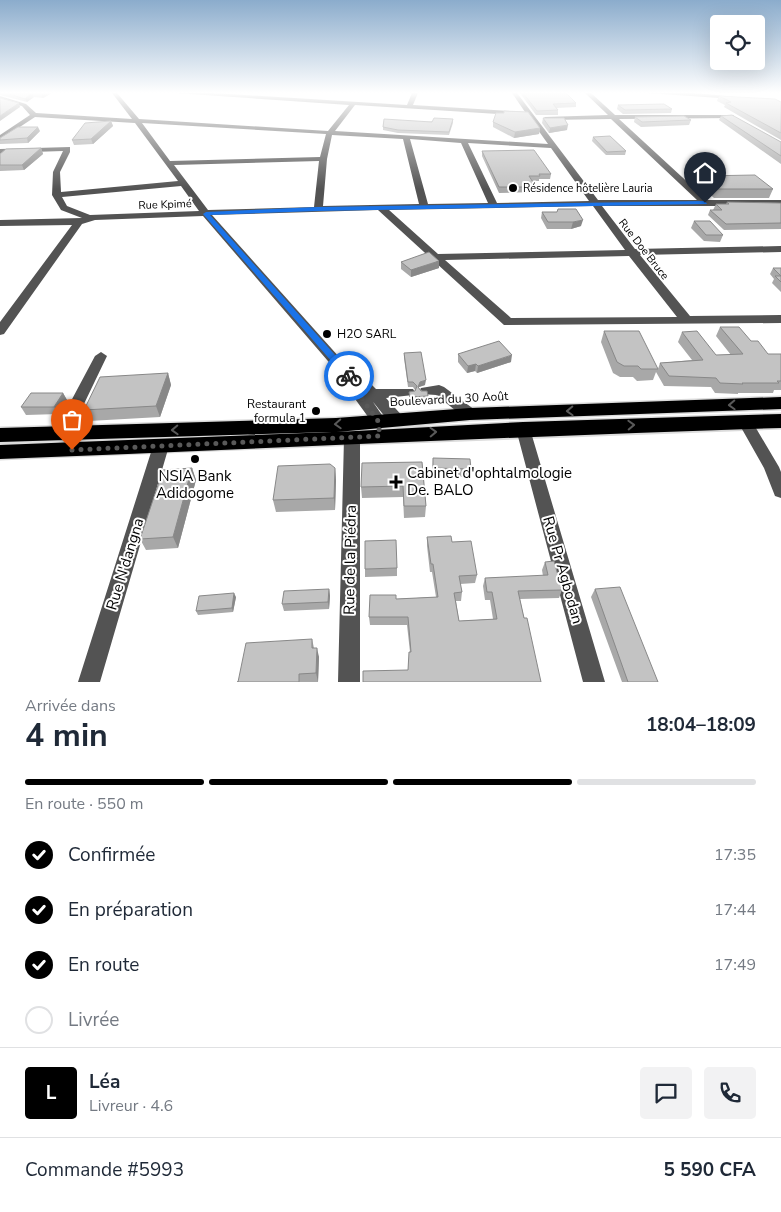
<!DOCTYPE html>
<html lang="fr">
<meta charset="utf-8">
<style>
body{margin:0;font-family:"Nunito Sans",sans-serif;background:#f2f2f3;color:#1f2937;height:100vh;display:flex;flex-direction:column;font-size:19px;white-space:nowrap}
*{box-sizing:border-box;margin:0}
p{font-size:16px;color:#747a83}
.icon{flex:none;width:28px;height:28px;fill:none;stroke:currentColor;stroke-width:2;stroke-linecap:round;stroke-linejoin:round}
.map{position:relative;height:682px;overflow:hidden}
.drawer{display:flex;flex-direction:column;background:#fff;flex:1}
.drawer>*{flex:none}
.fabs{position:absolute;left:710px;top:15px;display:grid;gap:10px}
.fabs a{display:grid;place-items:center;width:55px;height:55px;border-radius:5px;background:#fff;box-shadow:0 5px 20px #0002;font-size:25px}
.pin{position:absolute;display:grid;place-items:center;width:42px;height:42px;color:#fff;margin:-51px -21px;border-radius:50% 50% 50% 0;rotate:-45deg;box-shadow:0 0 5px #0007}
.pin .icon{rotate:45deg}
.courier{position:absolute;display:grid;place-items:center;width:50px;height:50px;margin:-25px;border:4px solid #1a73e8;border-radius:50%;background:#fff;color:#222;box-shadow:0 1px 6px #0007}
.summary em{font-style:normal;font-weight:700}
.summary div{display:flex;flex-direction:column-reverse}
.summary{display:flex;align-items:center;justify-content:space-between;height:85px;padding:0 25px}
h1{font-size:32px;font-weight:700;line-height:38px}
.bar{display:grid;grid-template-columns:repeat(4,1fr);gap:8px 5px;align-content:center;height:60px;padding:0 25px}
.bar i{height:6px;border-radius:4px;background:#e0e1e3}
.bar .active{background:#000}
.bar p{grid-column:span 4}
.line{display:flex;align-items:center;gap:12px;padding:0 25px;border-top:1px solid #e0e1e3}
.line div{flex:1}
.round{display:grid;place-items:center;flex:none;width:52px;height:52px;border-radius:5px;background:#f2f2f3}
ol{padding:0 25px;list-style:none}
li{display:flex;align-items:center;gap:15px;height:55px}
li p{margin-inline-start:auto}
li .icon{padding:5px;border-radius:50%;background:#000;color:#fff;stroke-width:4}
li:last-child{color:#747a83}
li i{width:28px;height:28px;border:2px solid #e0e1e3;border-radius:50%}
.map>svg:first-child{display:block}
.lines{fill:none;stroke-linecap:round;stroke-linejoin:round}
.highway-casing{stroke:#dbdbdb;stroke-width:3}
.minor{fill:#535353;fill-rule:evenodd}
.highway{fill:#000;fill-rule:evenodd}
.wall{fill:#a8a8a8}
.shaded-wall{fill:#888}
.building{fill:#c3c3c3;stroke:#888}
.oneway{stroke:#595959}
.route{fill:#1a73e8}
.done{stroke:#595959;stroke-width:5;stroke-dasharray:0 9}
.poi-dot{fill:#000;stroke:#fff;stroke-width:2}
.labels{text-anchor:middle;stroke-width:4;stroke-linejoin:round;paint-order:stroke}
.far-poi-label{font-size:11px;fill:#000;stroke:#fff;text-anchor:start}
.far-street-label{font-size:11px;fill:#000;stroke:#fff}
.poi-label{font-size:12px;fill:#000;stroke:#fff;text-anchor:start}
.street-label{font-size:12px;fill:#000;stroke:#fff}
.near-poi-label{font-size:15px;fill:#000;stroke:#fff;text-anchor:start}
.near-street-label{font-size:15px;fill:#000;stroke:#fff}
</style>
<div class="map">
<svg width="781" height="682" viewBox="0 0 781 682">
<rect width="100%" height="100%" fill="#fff"/>
<g class="lines">
<g class="highway-casing">
<path id="highway" d="M781 397V409L470 420 337 432 523 422 781 414V428C521 436 260 449 0 459V445L332 432 0 442V428L336 418 470 408Z"/>
</g>
<path class="minor" d="M112 93H117L139 119 328 131 349 105 175 93H213L407 105 412 93H418L413 105 525 112 512 93H517L598 200H697L611 119 547 120 544 118 545 117 608 115 585 93H591L615 115H734L732 118 619 119 707 200H781V206H602L635 249 781 246V252L640 255 690 316 781 315V323L504 325 378 210 212 215 357 377 370 383 376 389H413L415 392 413 395 386 398 406 420 404 424C391 428 381 411 373 402L386 421 384 425 379 426 374 425 350 392 346 382 203 216 95 220 82 224 4 334 0 335V322L72 225 0 226V220L82 218 61 210 52 195 53 172 63 151 0 153V149L70 147V152L60 172 61 192 178 181 135 123 35 117 0 140V135L30 115 22 106 0 100V96L26 104 36 113 132 119ZM355 105 528 116 548 144 335 131ZM142 123 326 134 320 157 170 161ZM332 135 403 139 419 204 323 206 327 159ZM410 139 461 143 488 203 428 204ZM468 143 551 148 589 201 497 203ZM319 161 314 207 208 210 174 165ZM181 186 199 211 90 215 67 206 62 197ZM593 206 625 250 438 254 389 210ZM629 256 677 317 511 318 445 260Z
M647 93H694L737 97 734 99Z
M101 352 107 356 70 433 67 437 62 439 57 437 54 433 95 356Z
M439 385 444 387 475 410 477 414 475 418 470 419 465 418 436 395 421 394 419 391 421 388Z
M745 417 750 418 779 467 781 472V498L775 496 764 468 738 422 740 418Z
M523 423 528 425 530 429 605 682H583L516 429 518 425Z
M352 432 357 434 360 438V682H338L344 438 347 434Z
M161 440 166 442 169 446 100 682H78L153 446 156 442Z"/>
<use href="#highway" class="highway"/>
</g>
<path class="wall" d="M0 93H52L43 98 34 97 27 102 0 95Z
M520 93H566L576 103V107L556 108 558 110V115H536Z
M719 96 781 102V140L724 107 725 105 717 101Z
M618 105 672 109 671 113 623 114 617 109Z
M504 113 540 128 539 134 514 138 493 127V122Z
M721 116 781 142V164L719 120Z
M635 117 691 120 689 125 641 127 634 122Z
M543 118 567 130 549 133 542 123Z
M453 119V123L449 135 398 133 383 130V127Z
M111 121 113 126 93 144 74 145 72 140Z
M40 131 28 143 0 144V138Z
M593 137 626 151 625 155H606L592 141Z
M41 148 43 154 24 170 0 171V154Z
M482 151 551 174 550 179H539V181H533L536 187 535 192 499 193 482 156Z
M701 176 773 189 769 198H714L698 184Z
M727 202 781 203V229L724 230 708 215 710 210H713L716 204H726Z
M542 212H557L581 226 571 229H547L541 218Z
M694 221 723 235 720 242 704 241 691 228Z
M401 262 439 268 411 277 401 269Z
M773 268H781V292L772 283 774 279 770 274Z
M720 327 751 341 768 354H781V390H774L773 393H738V394L715 393 711 387 664 386 656 372 653 380 637 381 633 377H620L613 373 601 342 604 331 658 369 660 363 692 360 678 342 682 332 716 355H731L716 336Z
M404 353 425 385 419 387V388L428 396V402L410 403 409 392 415 391V390L413 387H408L404 358Z
M458 354 511 362 477 373 475 371 467 373 458 362Z
M168 373 171 385 160 417 89 421 84 410Z
M63 393 67 400 59 414 26 415 21 407Z
M433 458 471 469 470 477 432 476Z
M422 462 426 506 425 517 404 518 403 497 362 498 361 487Z
M192 468 196 480 178 548 146 550 140 539Z
M335 468 336 480 335 510 276 512 273 500Z
M427 537 452 542 477 575 475 583 460 584 462 592 461 601H456L459 621 493 619 490 600H485L483 586 485 578 543 576 542 570 545 562 562 590 559 598 520 599 524 618 408 670 410 652 407 625H370L369 617 396 599 436 597 432 572H430L427 546Z
M397 568V576L365 577V569Z
M329 589 330 596 329 609 284 611 282 604Z
M595 589 658 682H622L591 597Z
M236 597 233 612 198 615 196 611Z
M312 639 314 648 319 657 318 682H237Z"/>
<path class="shaded-wall" d="M32 93 34 97 27 102 25 99Z
M42 93H52L43 98 41 94Z
M19 103 20 107 0 121V116Z
M111 121 113 126 93 144 91 139Z
M568 125 567 130 549 133 550 128Z
M38 127 40 131 28 143 27 138Z
M540 128 539 134 514 138 515 132Z
M41 148 43 154 24 170 22 165Z
M583 220 581 226 571 229 573 222Z
M439 261V268L411 277V270Z
M512 355 511 362 477 373 478 366Z
M476 364 475 371 467 373 468 366Z
M168 373 171 385 160 417 156 406Z
M426 380 425 385 419 387 417 392 418 387 420 382Z
M63 393 67 400 59 414 54 407Z
M192 468 196 480 178 548 173 537Z
M335 468 336 480 335 510 334 498Z
M329 589 330 596 329 609 328 602Z
M234 593 236 597 233 612 232 608Z
M317 648 319 657 318 682 316 673Z"/>
<path class="building" d="M7 93H42H32L25 99Z
M523 93H566L576 103 553 104 558 110 537 111Z
M719 96 775 99 781 102V133L726 103 731 102Z
M0 98 19 103 0 116Z
M664 104 672 109 625 110 618 105Z
M504 111 528 112 540 128 515 132 493 122 496 113H504Z
M732 115 781 142V156L721 116Z
M684 116 691 120 642 122 635 117Z
M434 118 453 119 449 132 398 130 383 127 384 119 432 122Z
M543 118H564L568 125 550 128Z
M111 121 91 139 72 140 85 123Z
M18 127H38L27 138 0 140V138Z
M610 136 626 151 607 152 593 137Z
M41 148 22 165H0V154L6 149Z
M534 150 551 174H539L540 176H529L536 187H499L482 151Z
M755 175 773 189H717L701 176Z
M727 202 781 203V223L726 224 710 210H722L716 204H729Z
M558 209H576L583 220 573 222H548L542 212H557Z
M694 221H710L723 235H706Z
M429 252 439 261 411 270 401 262Z
M773 268H781V282L775 276H781Z
M720 327H739L751 341H758L768 354H781V381H777L779 383H742L743 384 720 383 716 378 669 376 660 363 703 360 682 332 697 331 716 355 743 354Z
M604 331H639L658 369H641L638 366H624L617 362Z
M499 341 512 355 478 366 476 364 468 366 458 354Z
M421 352 426 380 420 382 418 387 421 391H427L428 396 410 397 409 392 415 391 417 386 413 382H408L404 353Z
M168 373 156 406 84 410 100 377Z
M31 393H63L54 407H21Z
M433 458 470 459 471 469 433 468Z
M422 462 426 506H404L403 486 361 487 362 463Z
M330 464 335 468 334 498 273 500 278 466Z
M192 468 173 537 140 539 163 470Z
M451 536 452 542 471 541 477 575 459 576 462 592 454 593 459 621 497 619 492 592H487L485 578 548 575 545 562 554 561 562 590 518 591 524 618H527L541 682H363V671L408 670 409 652H411L408 617H369L370 595H396V599L438 597 433 564H431L427 537Z
M396 540 397 568 365 569V541Z
M620 587 658 682H628L595 589Z
M329 589 328 602 282 604 284 591Z
M234 593 232 608 196 611 199 596Z
M312 639V648H317L316 673 299 674V682H237H238L246 643Z"/>
<defs><path id="oneway-chevron" d="M-2-3.5L2.5 0L-2 3.5" fill="none" stroke-width="1.6" stroke-linecap="round" stroke-linejoin="round" transform="scale(1.25)"/></defs>
<g class="oneway">
<use href="#oneway-chevron" transform="translate(732 405) rotate(178)"/>
<use href="#oneway-chevron" transform="translate(570 411) rotate(178)"/>
<use href="#oneway-chevron" transform="translate(338 424) rotate(177)"/>
<use href="#oneway-chevron" transform="translate(631 425) rotate(-2)"/>
<use href="#oneway-chevron" transform="translate(175 430) rotate(178)"/>
<use href="#oneway-chevron" transform="translate(433 432) rotate(-2)"/>
</g>
<linearGradient id="sky" x2="0" y2="1"><stop stop-color="#8baccc"/><stop offset="0.49" stop-color="#fff"/><stop offset="1" stop-color="#fff" stop-opacity="0"/></linearGradient>
<rect width="781" height="189" fill="url(#sky)"/>
<path class="route" d="M705 201 707 204 318 211 210 215 352 374 353 376 349 379 346 378 203 214 206 212 318 207Z"/>
<g class="lines">
<path class="done" d="M72 450 380 436 378 421 355 389 349 376"/>
</g>
<g class="poi-dot">
<circle cx="513" cy="188" r="5"/>
<circle cx="327" cy="334" r="5"/>
<circle cx="316" cy="411" r="5"/>
<circle cx="195" cy="459" r="5"/>
<path d="M393.5 474.5h5v5h5v5h-5v5h-5v-5h-5v-5h5z"/>
</g>
<g class="labels">
<g class="far-poi-label">
<text x="523" y="192">Résidence hôtelière Lauria</text>
</g>
<g class="far-street-label">
<text transform="translate(165 204) rotate(-2)" y="4">Rue Kpimé</text>
<text transform="translate(644 249) rotate(52)" y="4">Rue Doe Bruce</text>
</g>
<g class="poi-label">
<text x="337" y="338">H2O SARL</text>
<text x="306" y="408" text-anchor="end">Restaurant<tspan x="306" dy="14">formula 1</tspan></text>
</g>
<g class="street-label">
<text transform="translate(449 399) rotate(-3)" y="4">Boulevard du 30 Août</text>
</g>
<g class="near-poi-label">
<text x="407" y="478">Cabinet d'ophtalmologie<tspan x="407" dy="17">De. BALO</tspan></text>
<text x="195" y="481" text-anchor="middle">NSIA Bank<tspan x="195" dy="17">Adidogome</tspan></text>
</g>
<g class="near-street-label">
<text transform="translate(350 560) rotate(-89)" y="5">Rue de la Piédra</text>
<text transform="translate(125 564) rotate(-73)" y="5">Rue N'dangna</text>
<text transform="translate(563 570) rotate(74)" y="5">Rue Pr Agbodan</text>
</g>
</g>
</svg>
<div class="fabs">
<a><svg class="icon" aria-label="locate" viewBox="0 0 24 24"><circle cx="12" cy="12" r="6"/><path d="M12 2v4M12 18v4M2 12h4M18 12h4"/></svg></a>
</div>
<div class="pin" style="left:72px;top:450px;background:#ea580c"><svg class="icon" aria-label="bag" viewBox="0 0 24 24"><path d="M5 8h14l-1 12H6zM9 8a3 3 0 0 1 6 0"/></svg></div>
<div class="pin" style="left:705px;top:203px;background:#1f2937"><svg class="icon" aria-label="home" viewBox="0 0 24 24"><path d="M3 11l9-7 9 7M6 9v11h12V9"/></svg></div>
<div class="courier" style="left:349px;top:376px"><svg class="icon" aria-label="bike" viewBox="0 0 24 24"><circle cx="6" cy="16" r="4"/><circle cx="18" cy="16" r="4"/><path d="M6 16l4-8h5l3 8M10 8l3 8H6M13 5h3"/></svg></div>
</div>
<section class="drawer">
<div class="summary"><div><h1>4 min</h1><p>Arrivée dans</p></div><em>18:04–18:09</em></div>
<div class="bar"><i class="active"></i><i class="active"></i><i class="active"></i><i></i><p>En route · 550 m</p></div>
<ol>
<li><svg class="icon" aria-label="check" viewBox="0 0 24 24"><path d="M5 12l5 5 9-10"/></svg>Confirmée<p>17:35</p></li>
<li><svg class="icon" aria-label="check" viewBox="0 0 24 24"><path d="M5 12l5 5 9-10"/></svg>En préparation<p>17:44</p></li>
<li><svg class="icon" aria-label="check" viewBox="0 0 24 24"><path d="M5 12l5 5 9-10"/></svg>En route<p>17:49</p></li>
<li><i></i>Livrée</li>
</ol>
<div class="line" style="height:90px"><b class="round" style="background:#000;color:#fff">L</b><div><b>Léa</b><p>Livreur · 4.6</p></div><a class="round"><svg class="icon" aria-label="chat" viewBox="0 0 24 24"><path d="M4 5h16v11H9l-5 4z"/></svg></a><a class="round"><svg class="icon" aria-label="phone" viewBox="0 0 24 24"><path d="M5 4h4l2 5-3 2q2 4 5 5l2-3 5 2v4C11 20 4 13 5 4z"/></svg></a></div>
<div class="line" style="height:65px"><div>Commande #5993</div><b>5 590 CFA</b></div>
</section>
